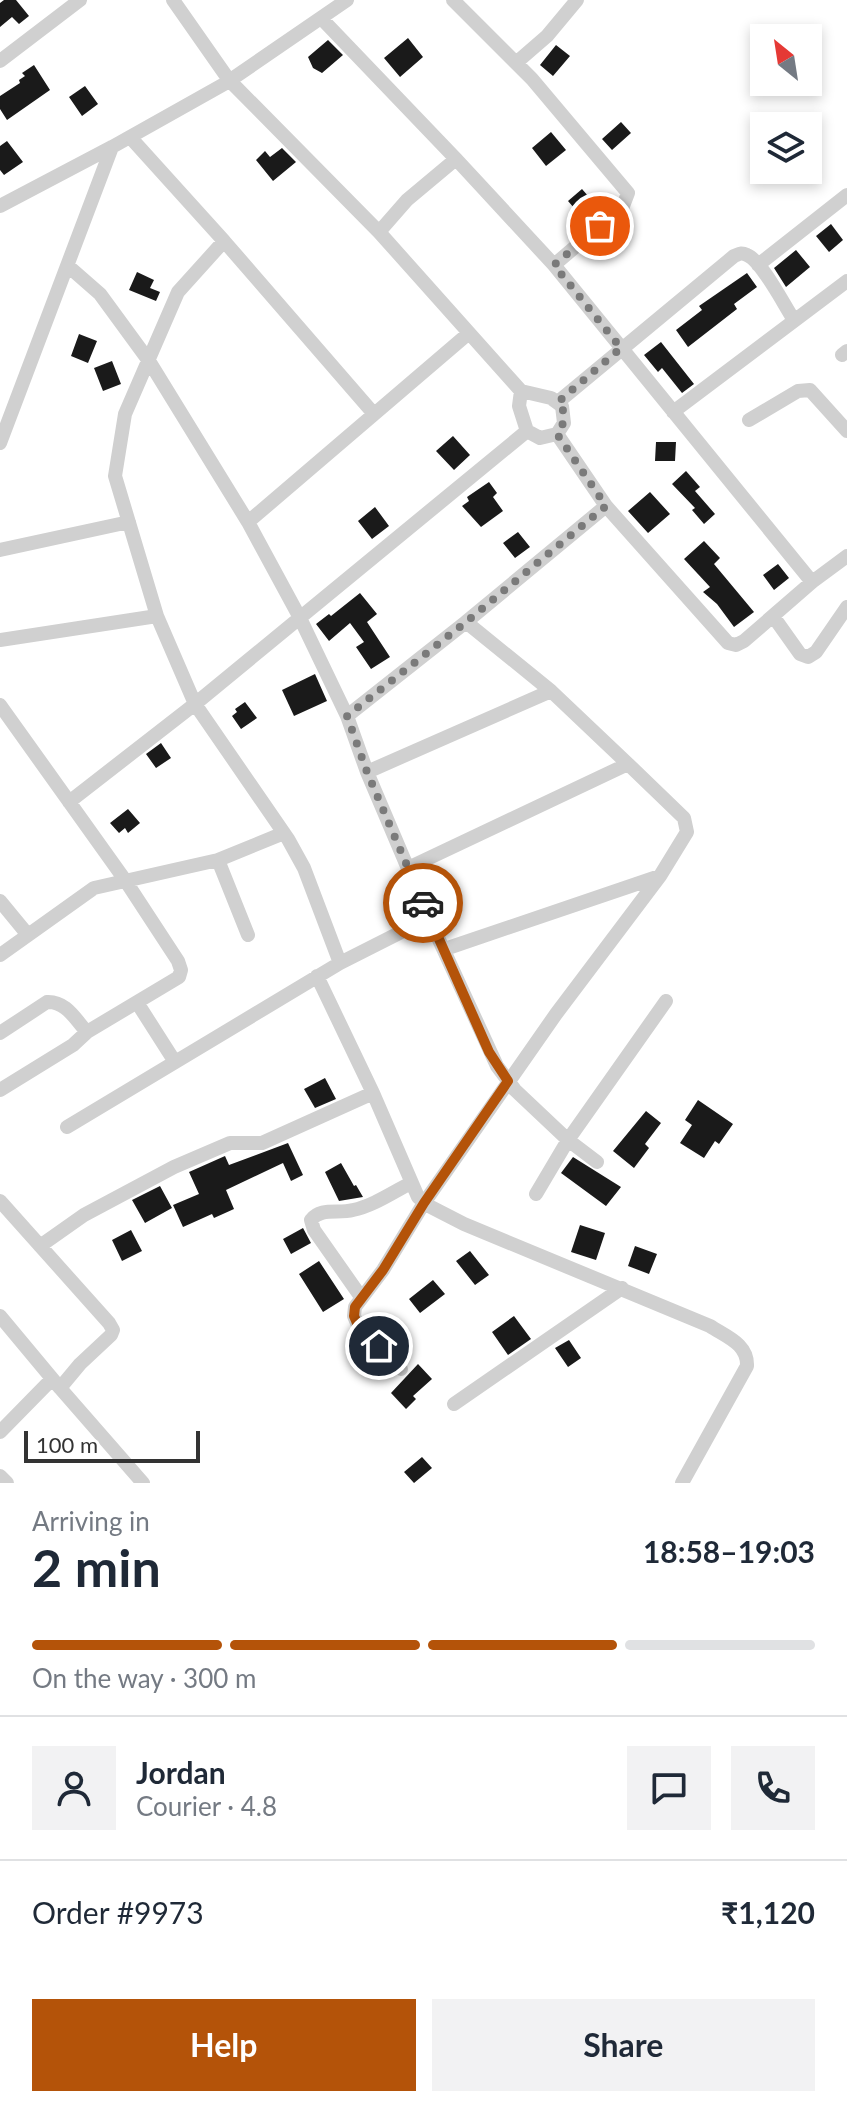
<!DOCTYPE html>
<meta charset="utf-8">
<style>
body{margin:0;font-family:Lato,sans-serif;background:#f2f2f3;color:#1f2937;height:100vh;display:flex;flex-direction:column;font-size:30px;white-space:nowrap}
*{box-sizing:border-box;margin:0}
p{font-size:26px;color:#747a83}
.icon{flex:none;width:44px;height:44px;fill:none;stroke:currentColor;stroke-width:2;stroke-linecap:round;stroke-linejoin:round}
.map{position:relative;height:1483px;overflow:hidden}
.sheet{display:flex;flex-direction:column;background:#fff;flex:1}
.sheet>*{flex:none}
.needle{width:52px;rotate:330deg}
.controls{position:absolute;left:750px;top:24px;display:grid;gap:16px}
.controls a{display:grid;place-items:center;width:72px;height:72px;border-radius:0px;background:#fff;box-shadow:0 4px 12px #0003;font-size:40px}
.scale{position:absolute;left:24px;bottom:20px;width:176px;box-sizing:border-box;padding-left:8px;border:4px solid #333;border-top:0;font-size:22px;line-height:28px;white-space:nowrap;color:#333;-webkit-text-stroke:6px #fff;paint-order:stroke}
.pin{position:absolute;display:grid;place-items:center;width:68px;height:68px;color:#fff;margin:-34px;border:4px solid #fff;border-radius:50%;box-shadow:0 2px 8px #0007}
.courier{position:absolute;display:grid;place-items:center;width:80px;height:80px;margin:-40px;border:6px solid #b45309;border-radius:50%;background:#fff;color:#222;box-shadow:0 2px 10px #0007}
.head em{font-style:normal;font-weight:700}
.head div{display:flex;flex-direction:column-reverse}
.head{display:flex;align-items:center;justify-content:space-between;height:136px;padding:0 32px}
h1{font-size:52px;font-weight:700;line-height:60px}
.bar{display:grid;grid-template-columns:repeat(4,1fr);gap:12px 8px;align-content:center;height:96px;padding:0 32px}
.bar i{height:10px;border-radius:6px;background:#e0e1e3}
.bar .selected{background:#b45309}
.bar p{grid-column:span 4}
.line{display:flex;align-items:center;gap:20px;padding:0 32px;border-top:2px solid #e0e1e3}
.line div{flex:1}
.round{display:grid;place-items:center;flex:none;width:84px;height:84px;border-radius:0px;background:#f2f2f3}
.cta{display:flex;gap:16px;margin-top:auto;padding:16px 32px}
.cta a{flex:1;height:92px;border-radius:0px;background:#b45309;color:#fff;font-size:32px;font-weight:700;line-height:92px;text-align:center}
.cta a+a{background:#f2f2f3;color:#1f2937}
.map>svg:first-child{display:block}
.building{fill:#1a1a1a}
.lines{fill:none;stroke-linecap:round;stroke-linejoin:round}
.minor{stroke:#d0d0d0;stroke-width:14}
.done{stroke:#7a7a7a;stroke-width:8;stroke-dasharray:0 14.4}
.route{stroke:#b45309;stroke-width:10}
</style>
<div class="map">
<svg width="847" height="1483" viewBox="0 0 847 1483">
<rect width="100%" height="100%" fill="#fff"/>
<path class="building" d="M4 0H16L29 16 19 24 12 17 0 27V3Z
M408 38 423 57 400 77 384 58Z
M328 40 343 55 322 73 313 68 308 57Z
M556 45 570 56 553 76 540 65Z
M34 65 50 90 7 120 0 109V96L20 83 19 80 25 76 22 73Z
M85 86 98 104 82 116 69 97Z
M621 122 631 133 612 150 602 139Z
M551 132 566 150 546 166 532 148Z
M7 141 23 162 4 175 0 170V146Z
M282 148 296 162 273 181 256 160 265 151 270 157Z
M582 189 595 204 581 216 568 201Z
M831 224 843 240 829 252 816 236Z
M796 250 810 267 786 287 774 268Z
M137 272 154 280 150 288 160 292 156 301 129 290Z
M747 273 757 287 734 304 737 309 688 347 676 330 702 310 699 306Z
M79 334 97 341 88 363 71 356Z
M661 342 694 384 682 393 662 368 658 372 644 355Z
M112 361 121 384 103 391 94 368Z
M453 436 470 455 454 470 436 451Z
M656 442H676L675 461H655Z
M686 471 700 487 695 491 715 514 704 524 692 510 695 508 672 484Z
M489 482 497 493 493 497 503 511 481 527 462 506 469 501 467 497Z
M650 492 670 514 648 533 628 511Z
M375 507 389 526 372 539 358 521Z
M518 532 530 547 515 558 503 543Z
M704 541 720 558 714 564 754 612 734 627 717 604 703 592 710 587 684 559Z
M778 564 789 578 774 590 763 575Z
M360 593 377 614 367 622 390 657 371 669 356 647 364 642 350 623 329 641 316 624 329 614 331 616Z
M315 674 327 701 294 716 282 690Z
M245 702 257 718 241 729 232 716 237 712 235 709Z
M161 743 171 758 156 768 146 754Z
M128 809 140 823 128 833 125 828 119 833 110 823Z
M325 1078 336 1099 315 1108 304 1089Z
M698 1100 733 1124 719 1144 715 1141 704 1158 680 1143 692 1125 685 1120Z
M646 1111 661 1123 645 1144 649 1148 634 1168 613 1151Z
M288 1143 303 1175 291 1181 283 1163 226 1190 234 1209 214 1218 212 1214 183 1227 173 1205 199 1194 189 1172 225 1156 229 1165Z
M573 1157 621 1187 606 1206 561 1173Z
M341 1163 354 1186 356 1185 363 1197 339 1201 325 1172Z
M160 1186 172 1208 145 1223 132 1200Z
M580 1225 605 1233 596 1260 571 1252Z
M303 1228 311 1243 291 1254 283 1239Z
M131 1230 142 1251 122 1261 112 1240Z
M635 1246 657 1254 649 1274 628 1266Z
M470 1251 489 1275 475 1285 456 1261Z
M319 1261 344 1299 323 1312 299 1274Z
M433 1280 445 1294 420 1313 409 1299Z
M514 1316 531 1339 508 1355 492 1332Z
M569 1340 581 1358 568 1367 555 1348Z
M418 1364 432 1379 413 1396 416 1399 406 1409 391 1393Z
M422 1457 432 1468 414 1483 404 1472Z"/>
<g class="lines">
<path class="minor" d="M173 0 229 80 379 232 521 391 551 398 562 406 564 423 557 434 540 438 527 431 519 406 521 391
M453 0 532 79 628 193 623 206 554 265
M321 18 456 159 554 265 812 582
M0 61 80 0
M517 62 547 36 577 0
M130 137 224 241 178 292 125 414 115 476 157 616 195 704 527 431
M0 206 112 147 226 83 347 0
M379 232 407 200 456 159
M224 241 374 414
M758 265 847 195
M68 266 100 294 149 361 248 522 300 618 347 716 367 772 429 918 497 1066 515 1090 568 1140 597 1162
M842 355 847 351
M558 402 734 256C739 254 741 252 747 255 762 261 784 305 794 320
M673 412 847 281
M749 420 798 391 810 390 847 431
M557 434 606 506 728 643 736 645 744 641 812 582 847 556
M0 443 112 147
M248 522 469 333
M0 550 129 522
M773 616 800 654 808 657 816 652 847 607
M0 640 157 616
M0 705 125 880 178 961 181 970 179 977 87 1032C75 1019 66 1001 47 1002L0 1033
M347 716 466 622
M367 772 551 691
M69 802 195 704 288 839 304 868 340 963
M408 868 628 764 551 691 466 622 606 506
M0 901 28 935
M248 935 218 860 284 833
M445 949 660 876
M0 955 94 888 218 860
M317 976 373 1093 418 1197 427 1205 464 1224 710 1326C727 1337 748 1344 747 1366L682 1483
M138 1004 175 1062
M0 1090 73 1045 87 1032
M67 1127 340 963 429 918
M536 1194 568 1140 666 1001
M0 1201 109 1323 113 1330 111 1335 80 1364 60 1388 143 1483
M40 1246 84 1215 174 1167 230 1143H262L373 1093
M361 1297 314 1230 311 1220C321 1207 338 1214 353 1210 373 1206 393 1192 411 1183
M0 1316 60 1388
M401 1369 357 1323 354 1316 355 1307 383 1270 424 1203 556 1014 660 876 687 832 684 818 628 764
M454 1404 622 1288
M0 1432 52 1379
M0 1476 7 1483"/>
</g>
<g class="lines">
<path class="done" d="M423 903 367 772 347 716 466 622 606 506 557 434C565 424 567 412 558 402L621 348 554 265 600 226"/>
<path class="route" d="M379 1346 357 1323 354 1316 355 1307 383 1270 424 1203 508 1081 489 1052 423 903"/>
</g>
</svg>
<div class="controls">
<a><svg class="needle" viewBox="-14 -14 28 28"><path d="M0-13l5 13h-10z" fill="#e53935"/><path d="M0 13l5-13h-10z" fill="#747a83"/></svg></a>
<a><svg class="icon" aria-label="layers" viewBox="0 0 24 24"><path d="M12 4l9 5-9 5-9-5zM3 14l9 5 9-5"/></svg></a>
</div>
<div class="scale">100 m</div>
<div class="pin" style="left:600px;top:226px;background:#ea580c"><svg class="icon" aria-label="bag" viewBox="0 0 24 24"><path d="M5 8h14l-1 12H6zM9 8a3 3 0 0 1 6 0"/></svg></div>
<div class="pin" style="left:379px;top:1346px;background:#1f2937"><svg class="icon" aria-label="home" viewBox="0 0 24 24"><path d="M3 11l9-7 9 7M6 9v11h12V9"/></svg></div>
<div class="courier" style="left:423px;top:903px"><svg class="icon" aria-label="car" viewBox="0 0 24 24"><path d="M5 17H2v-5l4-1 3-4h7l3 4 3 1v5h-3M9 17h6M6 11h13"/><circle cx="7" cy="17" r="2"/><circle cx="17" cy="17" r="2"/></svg></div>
</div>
<section class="sheet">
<div class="head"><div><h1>2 min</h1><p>Arriving in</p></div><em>18:58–19:03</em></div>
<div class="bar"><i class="selected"></i><i class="selected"></i><i class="selected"></i><i></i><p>On the way · 300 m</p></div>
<div class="line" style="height:144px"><a class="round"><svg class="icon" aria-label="person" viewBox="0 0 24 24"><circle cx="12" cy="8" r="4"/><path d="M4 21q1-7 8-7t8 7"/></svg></a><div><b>Jordan</b><p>Courier · 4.8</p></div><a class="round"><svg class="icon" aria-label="chat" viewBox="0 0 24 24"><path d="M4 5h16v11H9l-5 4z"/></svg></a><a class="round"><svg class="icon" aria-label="phone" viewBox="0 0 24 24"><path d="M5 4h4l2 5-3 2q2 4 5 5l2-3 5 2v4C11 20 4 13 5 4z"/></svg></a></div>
<div class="line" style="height:104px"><div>Order #9973</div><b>₹1,120</b></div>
<div class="cta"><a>Help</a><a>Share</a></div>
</section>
